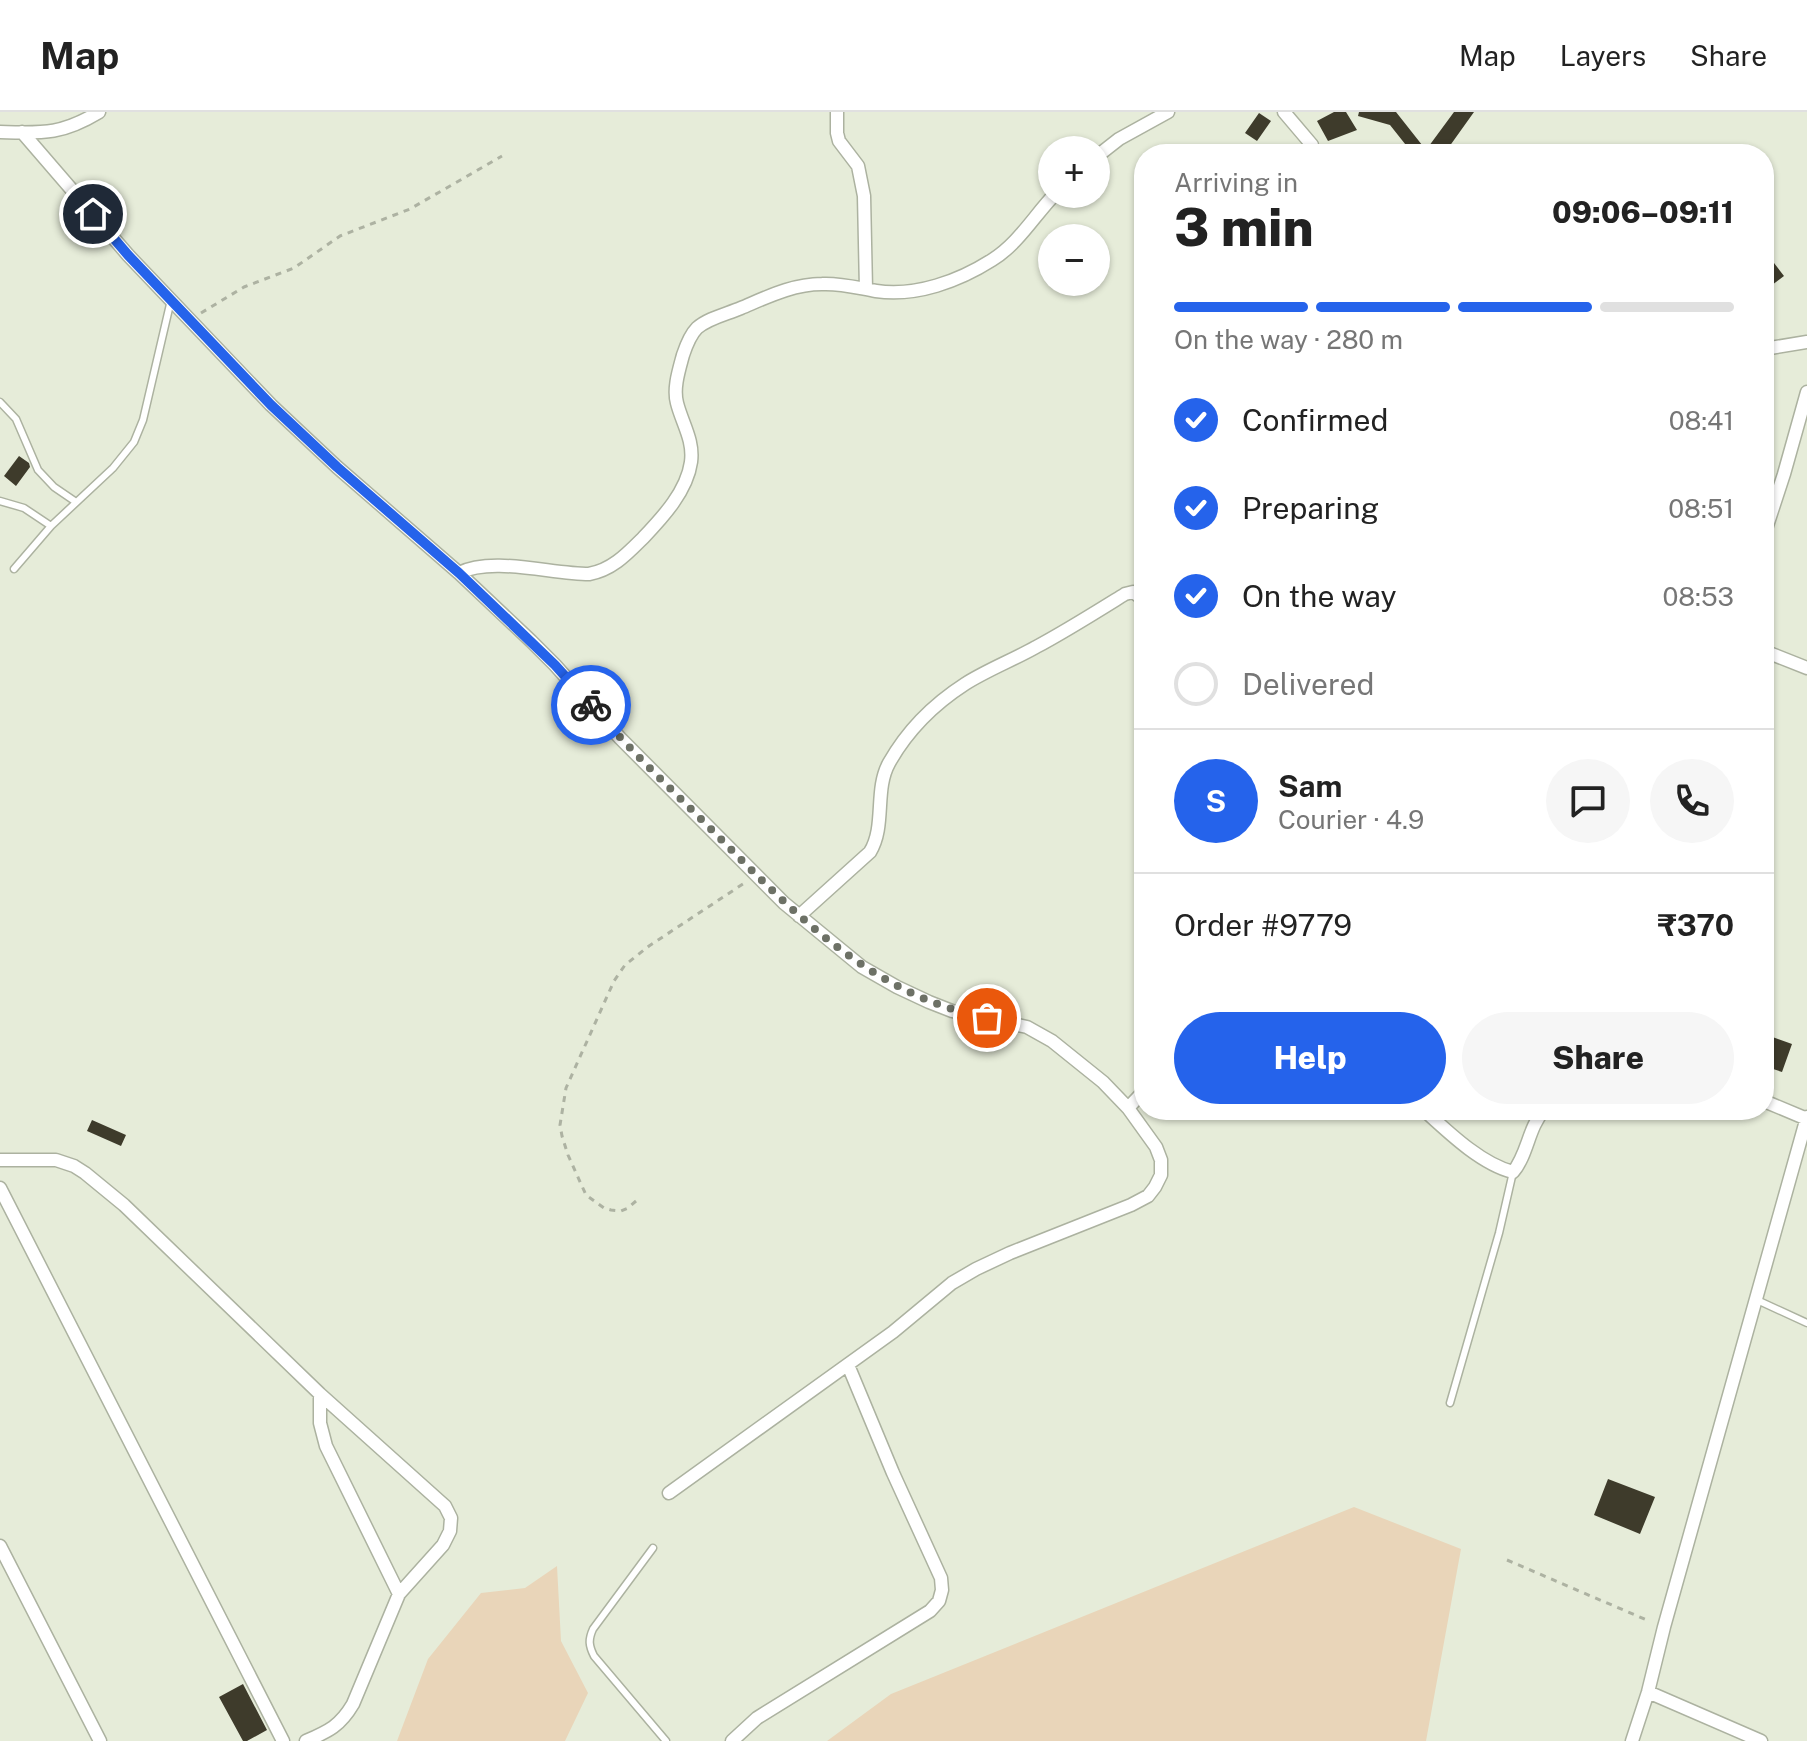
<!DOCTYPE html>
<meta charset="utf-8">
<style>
body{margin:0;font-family:"Public Sans",sans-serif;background:#f6f6f6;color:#222;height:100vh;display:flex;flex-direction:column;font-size:30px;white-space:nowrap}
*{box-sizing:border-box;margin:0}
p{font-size:26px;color:#767676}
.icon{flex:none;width:44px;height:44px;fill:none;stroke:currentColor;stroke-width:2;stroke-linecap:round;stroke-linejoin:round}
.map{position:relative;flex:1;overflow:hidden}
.side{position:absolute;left:1134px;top:32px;width:640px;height:976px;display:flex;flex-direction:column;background:#fff;border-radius:32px;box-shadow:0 2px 6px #0004}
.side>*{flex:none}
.controls{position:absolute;left:1038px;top:24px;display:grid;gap:16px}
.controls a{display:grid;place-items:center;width:72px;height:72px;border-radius:50%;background:#fff;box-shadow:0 2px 6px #0004;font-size:40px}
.pin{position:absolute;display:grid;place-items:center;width:68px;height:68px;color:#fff;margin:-34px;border:4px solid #fff;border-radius:50%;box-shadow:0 2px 8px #0007}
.courier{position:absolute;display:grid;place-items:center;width:80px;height:80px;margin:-40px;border:6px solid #2563eb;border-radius:50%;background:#fff;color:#222;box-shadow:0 2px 10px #0007}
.headline em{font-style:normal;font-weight:800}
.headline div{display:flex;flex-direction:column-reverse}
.headline{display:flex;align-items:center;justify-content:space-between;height:136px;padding:0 40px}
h1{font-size:52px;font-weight:800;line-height:60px}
.bar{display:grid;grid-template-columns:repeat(4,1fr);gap:12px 8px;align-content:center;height:96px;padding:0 40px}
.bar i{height:10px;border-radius:6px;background:#e0e0e0}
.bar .selected{background:#2563eb}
.bar p{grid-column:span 4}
.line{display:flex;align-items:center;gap:20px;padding:0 40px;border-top:2px solid #e0e0e0}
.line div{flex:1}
.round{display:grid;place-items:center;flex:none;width:84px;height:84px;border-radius:42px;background:#f6f6f6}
ol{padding:0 40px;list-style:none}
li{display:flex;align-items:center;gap:24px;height:88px}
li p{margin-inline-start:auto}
li .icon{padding:8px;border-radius:50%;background:#2563eb;color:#fff;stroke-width:4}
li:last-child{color:#767676}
li i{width:44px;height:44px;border:4px solid #e0e0e0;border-radius:50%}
.button{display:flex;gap:16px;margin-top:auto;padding:16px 40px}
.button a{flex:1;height:92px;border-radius:48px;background:#2563eb;color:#fff;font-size:32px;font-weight:800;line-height:92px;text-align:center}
.button a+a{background:#f6f6f6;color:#222}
header{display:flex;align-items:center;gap:48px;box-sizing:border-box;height:112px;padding:0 40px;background:#fff;border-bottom:2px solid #e0e0e0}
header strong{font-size:38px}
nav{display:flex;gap:44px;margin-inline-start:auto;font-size:28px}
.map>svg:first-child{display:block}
.green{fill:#e9d5b9}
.building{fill:#3e3b2b}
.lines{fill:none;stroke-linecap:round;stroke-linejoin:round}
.service-casing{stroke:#acb2a0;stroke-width:9}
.minor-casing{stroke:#acb2a0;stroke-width:15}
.path{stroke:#adb2a2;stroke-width:3;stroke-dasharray:6 6;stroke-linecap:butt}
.service{stroke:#fff;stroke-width:6}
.minor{stroke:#fff;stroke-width:12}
.done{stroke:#6d7166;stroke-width:8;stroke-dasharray:0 14.4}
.route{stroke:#2563eb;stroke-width:10}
</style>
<header>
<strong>Map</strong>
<nav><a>Map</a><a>Layers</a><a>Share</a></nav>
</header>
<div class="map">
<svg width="1807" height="1629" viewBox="0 0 1807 1629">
<rect width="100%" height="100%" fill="#e6ecd9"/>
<path class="green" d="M1354 1395 1461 1437 1426 1629H827L891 1582Z
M557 1454 561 1529 588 1581 565 1629H397L428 1547 481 1481 525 1476Z"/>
<path class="building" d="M1334 0H1346L1357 18 1328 29 1317 9Z
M1359 0H1396L1426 38 1454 0H1474L1444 42H1413L1390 13 1358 4Z
M1259 1 1271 9 1257 29 1245 21Z
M1764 138 1784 164 1764 179Z
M19 344 29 351 30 355 16 374 4 364Z
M1767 923 1792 932 1782 960 1764 954V931Z
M92 1008 126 1023 121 1034 87 1019Z
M1608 1367 1655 1385 1640 1422 1594 1403Z
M243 1572 267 1618 247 1629H243L219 1585Z"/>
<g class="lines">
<g class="service-casing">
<path id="service" d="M0 290 16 307 38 358 54 375 76 390
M0 389 24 396 51 414
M14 457 51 414 113 356 134 330 143 308 171 188
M1757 1188 1807 1211
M1450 1291 1499 1121 1513 1060
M653 1436 593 1517C588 1528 589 1534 594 1544L666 1629"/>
</g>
<g class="minor-casing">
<path id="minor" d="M837 0V21L839 29 858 54 864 84 866 177
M1284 0 1312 33
M0 20C42 21 61 23 99 0
M22 20 128 143 271 293 337 355 459 461 531 529 555 553 620 626 784 791 862 855 897 875 929 890 952 899 1027 915 1052 929 1103 970 1128 996 1156 1035 1161 1048V1063L1155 1075 1148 1084 1131 1093 1010 1141 976 1157 952 1171 893 1220 669 1381
M1096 45 1119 27 1168 0
M1764 237 1807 230
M1764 423 1784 362 1807 280
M459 461C492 444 551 462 589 462 612 458 627 442 643 426 663 405 687 379 691 350 694 328 682 311 677 291 673 276 679 258 683 243 686 234 690 223 697 216 708 206 727 202 741 196 767 185 793 172 822 172 841 171 858 176 876 179 916 185 959 169 992 148 1018 132 1034 104 1055 82
M1764 539 1807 556
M799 804 870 740C886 714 874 678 889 651 907 619 934 592 965 572 987 558 1013 548 1036 535 1066 519 1096 500 1125 482L1133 480 1144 488
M1764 989 1807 1007
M1128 996 1144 979
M1424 998C1448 1020 1481 1052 1513 1060 1528 1042 1528 1016 1544 998
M0 1048H56L74 1054 85 1061 124 1093 320 1282 445 1394 451 1406 450 1419 443 1433 399 1482 353 1592C340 1614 329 1619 306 1629
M0 1076 283 1629
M320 1282V1311L326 1334 399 1482
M0 1434 100 1629
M1648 1580 1761 1629
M732 1629 757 1606 930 1499 939 1489 942 1478 941 1466 893 1361 848 1253
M1632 1629 1648 1580 1664 1515 1807 1005"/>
</g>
<path class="path" d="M201 201 244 175 294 156 340 124 410 97 502 44
M636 1089 628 1096 621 1099 611 1098 604 1096 586 1083 568 1043 562 1024 560 1013 566 976 614 869 625 853 649 834 746 770
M1507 1448 1649 1509"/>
<use href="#service" class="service"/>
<use href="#minor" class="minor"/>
</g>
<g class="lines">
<path class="done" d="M591 593C627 635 667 673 706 712 788 795 867 882 987 906"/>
<path class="route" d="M93 102 128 143 271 293 337 355 459 461 555 553 591 593"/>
</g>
</svg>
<div class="controls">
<a>+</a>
<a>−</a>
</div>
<div class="pin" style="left:987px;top:906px;background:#ea580c"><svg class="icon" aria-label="bag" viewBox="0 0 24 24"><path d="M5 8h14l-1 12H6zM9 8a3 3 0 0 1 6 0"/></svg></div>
<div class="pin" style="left:93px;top:102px;background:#1f2937"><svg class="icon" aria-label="home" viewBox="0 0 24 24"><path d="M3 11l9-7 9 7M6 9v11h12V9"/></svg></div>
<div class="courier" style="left:591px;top:593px"><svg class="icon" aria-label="bike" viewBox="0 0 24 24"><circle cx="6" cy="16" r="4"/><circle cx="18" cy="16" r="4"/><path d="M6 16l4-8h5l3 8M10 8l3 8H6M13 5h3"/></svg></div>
<section class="side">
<div class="headline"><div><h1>3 min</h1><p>Arriving in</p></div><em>09:06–09:11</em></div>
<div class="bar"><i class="selected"></i><i class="selected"></i><i class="selected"></i><i></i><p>On the way · 280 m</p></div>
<ol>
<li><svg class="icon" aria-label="check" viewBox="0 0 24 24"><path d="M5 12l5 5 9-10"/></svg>Confirmed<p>08:41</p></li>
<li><svg class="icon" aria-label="check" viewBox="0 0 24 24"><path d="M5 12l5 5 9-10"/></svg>Preparing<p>08:51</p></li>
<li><svg class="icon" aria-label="check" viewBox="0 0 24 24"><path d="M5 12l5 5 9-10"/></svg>On the way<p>08:53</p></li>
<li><i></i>Delivered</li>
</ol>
<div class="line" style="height:144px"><b class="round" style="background:#2563eb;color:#fff">S</b><div><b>Sam</b><p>Courier · 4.9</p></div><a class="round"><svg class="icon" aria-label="chat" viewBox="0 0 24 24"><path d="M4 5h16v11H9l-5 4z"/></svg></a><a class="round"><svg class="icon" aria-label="phone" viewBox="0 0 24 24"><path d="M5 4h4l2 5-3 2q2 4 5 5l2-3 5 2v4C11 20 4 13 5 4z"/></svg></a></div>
<div class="line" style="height:104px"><div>Order #9779</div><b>₹370</b></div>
<div class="button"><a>Help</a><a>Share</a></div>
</section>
</div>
